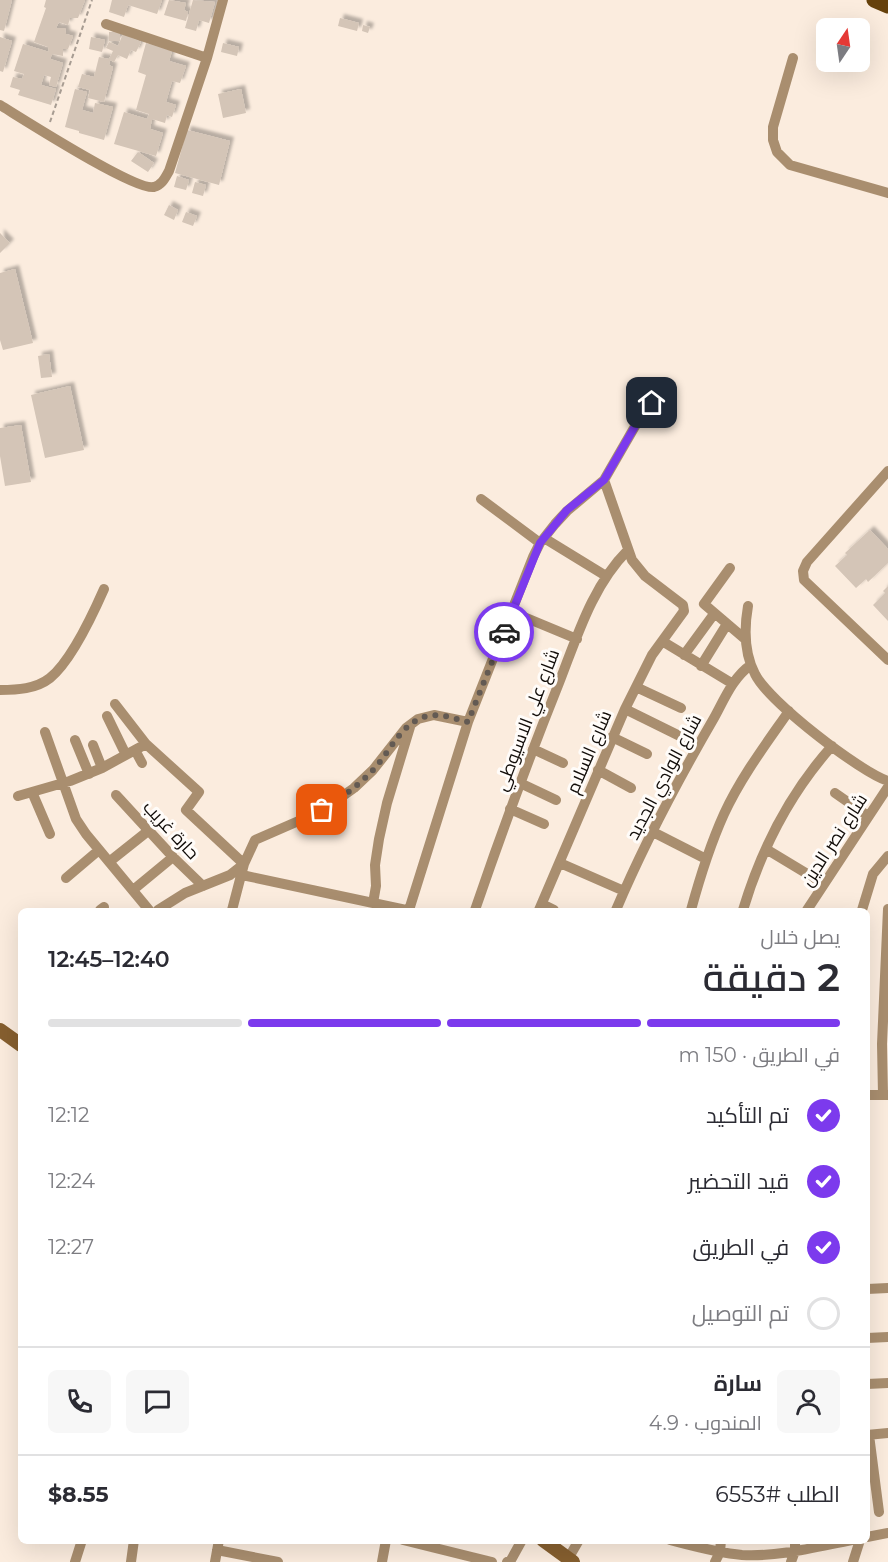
<!DOCTYPE html>
<html lang="ar">
<meta charset="utf-8">
<style>
body{margin:0;font-family:Montserrat,Cairo,sans-serif;background:#f7f7f7;color:#2b2b33;direction:rtl;height:100vh;display:flex;flex-direction:column;font-size:22px;white-space:nowrap}
*{box-sizing:border-box;margin:0}
p{font-size:20px;color:#7c7c81}
.icon{flex:none;width:33px;height:33px;fill:none;stroke:currentColor;stroke-width:2;stroke-linecap:round;stroke-linejoin:round}
.map{position:relative;flex:1;overflow:hidden;direction:ltr}
.details{position:absolute;left:18px;top:908px;width:852px;height:636px;display:flex;flex-direction:column;background:#fff;border-radius:9px;box-shadow:0 6px 24px #0002;direction:rtl}
.details>*{flex:none}
.needle{width:39px;rotate:13deg}
.controls{position:absolute;left:816px;top:18px;display:grid;gap:12px}
.controls a{display:grid;place-items:center;width:54px;height:54px;border-radius:9px;background:#fff;box-shadow:0 6px 24px #0002;font-size:30px}
.pin{position:absolute;display:grid;place-items:center;width:51px;height:51px;color:#fff;margin:-26px;border-radius:12px;box-shadow:0 3px 9px #0006}
.courier{position:absolute;display:grid;place-items:center;width:60px;height:60px;margin:-30px;border:4px solid #7c3aed;border-radius:50%;background:#fff;color:#222;box-shadow:0 2px 8px #0007}
.head em{font-style:normal;font-weight:600}
.head div{display:flex;flex-direction:column-reverse}
.head{display:flex;align-items:center;justify-content:space-between;height:102px;padding:0 30px}
h1{font-size:39px;font-weight:600;line-height:45px}
.bar{display:grid;grid-template-columns:repeat(4,1fr);gap:9px 6px;align-content:center;height:72px;padding:0 30px}
.bar i{height:8px;border-radius:4px;background:#e1e1e2}
.bar .selected{background:#7c3aed}
.bar p{grid-column:span 4}
.line{display:flex;align-items:center;gap:15px;padding:0 30px;border-top:2px solid #e1e1e2}
.line div{flex:1}
.round{display:grid;place-items:center;flex:none;width:63px;height:63px;border-radius:9px;background:#f7f7f7}
ol{padding:0 30px;list-style:none}
li{display:flex;align-items:center;gap:18px;height:66px}
li p{margin-inline-start:auto}
li .icon{padding:6px;border-radius:50%;background:#7c3aed;color:#fff;stroke-width:4}
li:last-child{color:#7c7c81}
li i{width:33px;height:33px;border:3px solid #e1e1e2;border-radius:50%}
.map>svg:first-child{display:block}
.building{fill:#d4c5b7;filter:url(#shadow)}
.lines{fill:none;stroke-linecap:round;stroke-linejoin:round}
.path{stroke:#a79c92;stroke-width:2;stroke-dasharray:4.5 3;stroke-linecap:butt}
.street{stroke:#a98e6f;stroke-width:10}
.secondary{stroke:#865f2f;stroke-width:14}
.primary{stroke:#66410b;stroke-width:15}
.done{stroke:#635a53;stroke-width:6;stroke-dasharray:0 10.8}
.route{stroke:#7c3aed;stroke-width:8}
.labels{text-anchor:middle;stroke-width:6;stroke-linejoin:round;paint-order:stroke}
.street-label{font-size:18px;fill:#110c08;stroke:#fffcf9}
</style>
<div class="map">
<svg width="888" height="1562" viewBox="0 0 888 1562">
<defs>
<filter id="shadow"><feDropShadow dx="4" dy="-4" stdDeviation="1.5" flood-color="#0004"/></filter>
</defs>
<rect width="100%" height="100%" fill="#fbecde"/>
<path class="building" d="M0 0H12L4 31 0 30Z
M46 0H85L78 18H70L68 25 59 22 56 28H65L66 34 73 36 68 49H63V56L52 54 50 59 63 63 56 87 49 85 51 77 44 75 41 85 56 89 51 105 18 95 20 90 10 87 13 77 22 79 24 74 14 71 23 44 49 52 48 47 34 42 46 8 44 7Z
M112 0H162L157 14 128 5 124 17 109 12Z
M169 0 186 3 184 10 188 12 186 21 164 15Z
M193 0 215 2 209 23 199 20 196 31 185 28Z
M340 18 359 23 357 31 338 26Z
M363 25 370 27 368 33 362 31Z
M109 32H120V41H109Z
M123 34 141 42 136 52 131 50 127 59 118 55 114 62 110 60 109 65 113 67 104 102 88 98 90 90 78 87 82 74 94 77 99 57 109 59 113 51 106 48 109 42 118 46Z
M0 37 12 41 3 72 0 71Z
M91 37 105 40 102 52 89 49Z
M146 43 172 51 169 61 186 66 180 83 172 81 166 102 176 105 172 117 167 115 165 123 152 119 150 129 163 133 156 156 114 144 124 112 147 119 149 114 136 110 146 75 138 72Z
M223 43 239 47 237 56 221 52Z
M75 89 87 92 82 110 93 113 95 103 113 107 104 140 79 133V131L65 127Z
M241 89 246 113 223 118 218 94Z
M187 130 230 141 219 185 175 173Z
M138 152 154 163 148 172 131 161Z
M177 176 189 180 186 190 174 187Z
M195 182 206 185 203 196 192 193Z
M169 205 178 210 174 220 164 215Z
M186 212 197 216 193 226 182 222Z
M0 233 10 243 0 253Z
M15 269 33 343 3 350 0 340V273Z
M49 354 52 377 41 378 38 356Z
M70 386 84 450 45 458 31 395Z
M21 425 31 482 5 486 0 456V428Z
M870 530 888 549V563L868 582 866 579 856 588 835 566 847 555 845 553Z
M888 586V621L873 605 885 593 883 591Z"/>
<g class="lines">
<path class="path" d="M50 122 92 0"/>
<path class="street" d="M106 24 207 58
M793 58 773 127V140L777 152 790 165 888 193
M0 105C23 119 135 191 154 187 162 185 165 178 169 171L207 58 223 0
M888 471 807 562 803 571 804 580 888 660
M481 499 540 543
M544 538 606 576
M730 568 704 604 745 639
M748 606C744 629 744 653 755 674 768 701 860 772 888 781
M512 612 577 639
M662 641 733 684
M684 655 714 614
M701 666 727 624
M636 687 681 708
M0 690C17 690 36 689 50 678 71 661 93 614 104 589
M115 704 146 744 199 792 186 810 244 864
M625 709 698 745
M107 716 126 755
M45 732 76 819 86 834 149 910
M612 737 647 754
M75 740 89 774
M93 745 102 768
M533 749 563 763
M135 750 142 763
M598 770 631 788
M520 783 556 800
M32 792 50 834
M835 793 868 816
M116 795 173 857 203 886
M18 796 70 781 102 768 146 744
M510 809 544 824
M653 832 706 859
M766 849 824 884
M109 862 148 831
M560 863 624 891
M242 875 406 910
M66 878 99 850
M133 890 173 857
M373 903 376 886 375 865 379 839 387 803 410 727
M542 904 554 910
M100 910 104 907
M158 910 185 893 230 875 244 864
M232 910 244 864 255 840 310 816 333 803 354 788 373 770 406 728 418 719 434 715 468 722
M409 910 468 722 533 557 540 543 555 524 567 511 604 480 645 409 668 395
M475 910C501 834 529 758 559 683 577 637 592 586 628 550
M539 910 625 709 652 655 684 611 683 605 645 576 632 560 604 480
M616 910C644 844 678 780 714 718 724 700 733 677 751 665
M691 910C700 877 710 845 724 814 741 777 766 744 789 711
M743 910C761 850 790 793 832 746
M807 910 888 787
M862 910 873 874 888 856
M867 1095H888
M883 1095 882 1044 888 909
M867 1289 888 1288
M867 1338 888 1337
M867 1384 888 1383
M867 1435 888 1433
M869 1435 879 1512
M867 1537 888 1533
M403 1540 492 1562
M670 1540C693 1546 718 1553 742 1555 779 1557 816 1547 852 1540
M217 1550 278 1562
M568 1559 579 1540
M75 1562 82 1540
M131 1562 134 1540
M215 1562 219 1540
M382 1562 386 1540
M507 1562 511 1560 522 1540
M715 1562 720 1552 721 1540
M791 1562 795 1551V1540
M853 1562 860 1540"/>
<path class="secondary" d="M0 1030 21 1045
M543 1540 573 1562"/>
<path class="primary" d="M874 0 888 6"/>
</g>
<g class="lines">
<path class="done" d="M322 810C340 799 358 786 373 770 390 752 402 721 428 716 441 713 455 719 468 722L504 632"/>
<path class="route" d="M504 632 540 543 567 510 604 480 645 409 652 403"/>
</g>
<g class="labels">
<g class="street-label">
<text transform="translate(527 720) rotate(-69)" y="6">شارع علي الاسيوطي</text>
<text transform="translate(589 752) rotate(-67)" y="6">شارع السلام</text>
<text transform="translate(664 777) rotate(-62)" y="6">شارع الوادي الجديد</text>
<text transform="translate(171 830) rotate(47)" y="6">حارة غريب</text>
<text transform="translate(834 840) rotate(-57)" y="6">شارع نصر الدين</text>
</g>
</g>
</svg>
<div class="controls">
<a><svg class="needle" viewBox="-14 -14 28 28"><path d="M0-13l5 13h-10z" fill="#e53935"/><path d="M0 13l5-13h-10z" fill="#7c7c81"/></svg></a>
</div>
<div class="pin" style="left:322px;top:810px;background:#ea580c"><svg class="icon" aria-label="bag" viewBox="0 0 24 24"><path d="M5 8h14l-1 12H6zM9 8a3 3 0 0 1 6 0"/></svg></div>
<div class="pin" style="left:652px;top:403px;background:#1f2937"><svg class="icon" aria-label="home" viewBox="0 0 24 24"><path d="M3 11l9-7 9 7M6 9v11h12V9"/></svg></div>
<div class="courier" style="left:504px;top:632px"><svg class="icon" aria-label="car" viewBox="0 0 24 24"><path d="M5 17H2v-5l4-1 3-4h7l3 4 3 1v5h-3M9 17h6M6 11h13"/><circle cx="7" cy="17" r="2"/><circle cx="17" cy="17" r="2"/></svg></div>
<section class="details">
<div class="head"><div><h1>2 دقيقة</h1><p>يصل خلال</p></div><em>12:40–12:45</em></div>
<div class="bar"><i class="selected"></i><i class="selected"></i><i class="selected"></i><i></i><p>في الطريق · 150 m</p></div>
<ol>
<li><svg class="icon" aria-label="check" viewBox="0 0 24 24"><path d="M5 12l5 5 9-10"/></svg>تم التأكيد<p>12:12</p></li>
<li><svg class="icon" aria-label="check" viewBox="0 0 24 24"><path d="M5 12l5 5 9-10"/></svg>قيد التحضير<p>12:24</p></li>
<li><svg class="icon" aria-label="check" viewBox="0 0 24 24"><path d="M5 12l5 5 9-10"/></svg>في الطريق<p>12:27</p></li>
<li><i></i>تم التوصيل</li>
</ol>
<div class="line" style="height:108px"><a class="round"><svg class="icon" aria-label="person" viewBox="0 0 24 24"><circle cx="12" cy="8" r="4"/><path d="M4 21q1-7 8-7t8 7"/></svg></a><div><b>سارة</b><p>المندوب · 4.9</p></div><a class="round"><svg class="icon" aria-label="chat" viewBox="0 0 24 24"><path d="M4 5h16v11H9l-5 4z"/></svg></a><a class="round"><svg class="icon" aria-label="phone" viewBox="0 0 24 24"><path d="M5 4h4l2 5-3 2q2 4 5 5l2-3 5 2v4C11 20 4 13 5 4z"/></svg></a></div>
<div class="line" style="height:78px"><div>الطلب #6553</div><b>$8.55</b></div>
</section>
</div>
